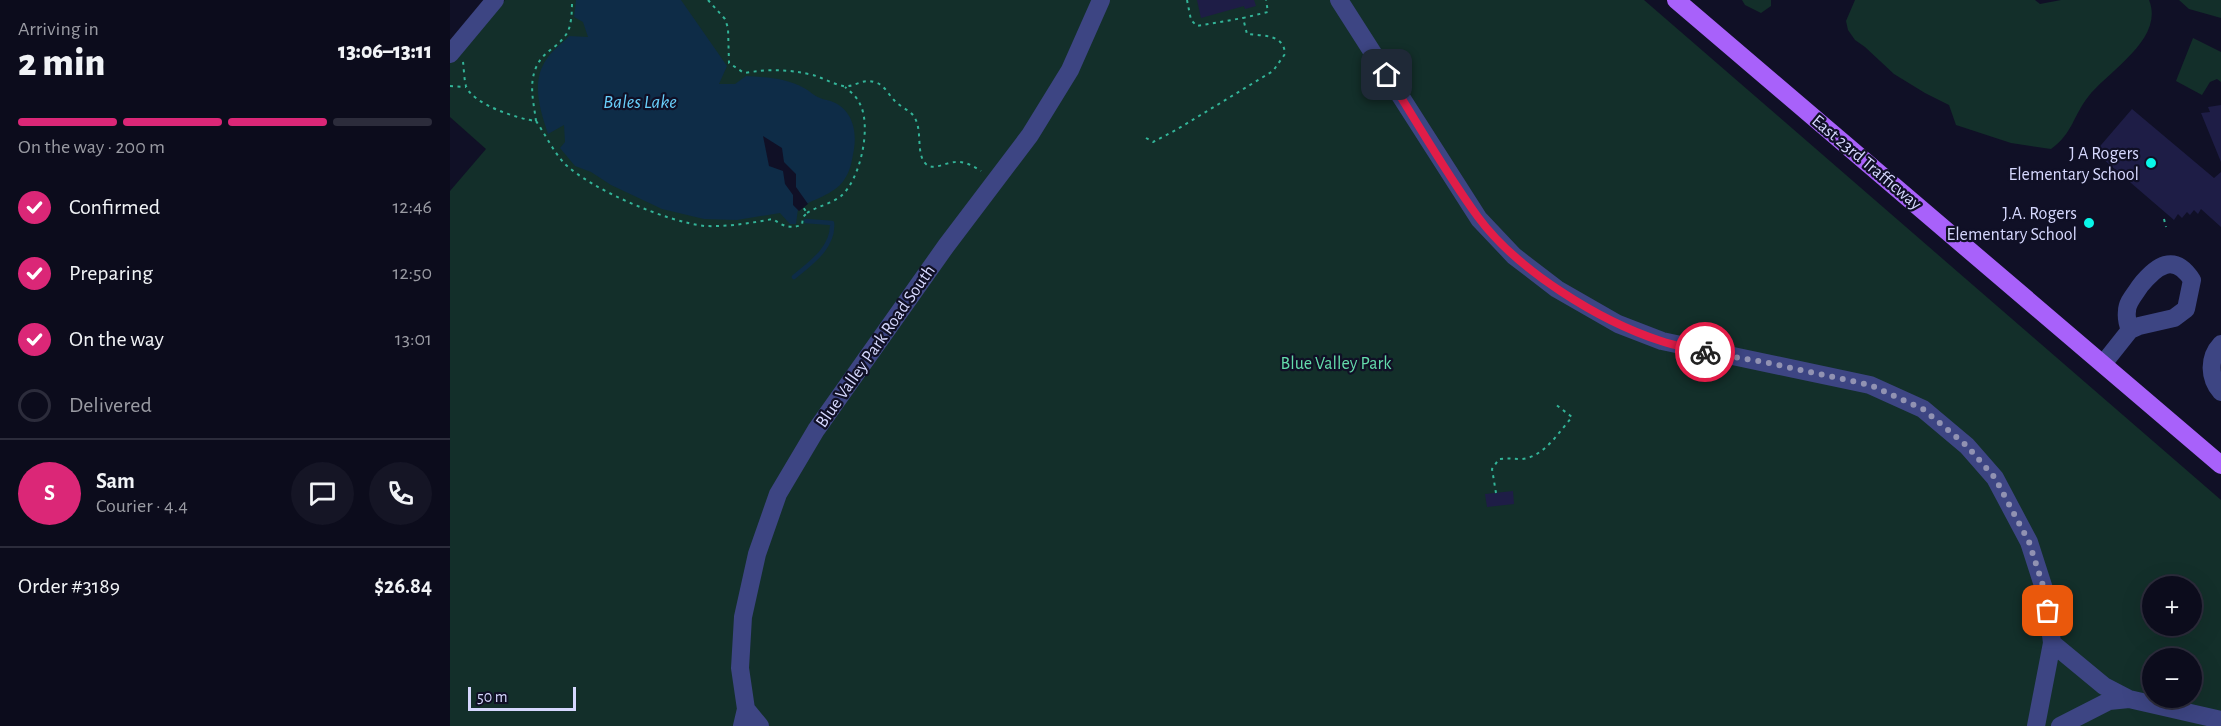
<!DOCTYPE html>
<meta charset="utf-8">
<style>
body{margin:0;font-family:"Alegreya Sans",sans-serif;background:#151525;color:#f1f3f6;height:100vh;display:flex;flex-direction:column;font-size:22px;white-space:nowrap}
*{box-sizing:border-box;margin:0}
p{font-size:20px;color:#9a9ba3}
.icon{flex:none;width:33px;height:33px;fill:none;stroke:currentColor;stroke-width:2;stroke-linecap:round;stroke-linejoin:round}
.map{position:relative;flex:1;overflow:hidden}
.side{display:flex;flex-direction:column;background:#0c0c1c;width:450px}
.side>*{flex:none}
.controls{position:absolute;left:1692px;top:576px;display:grid;gap:12px}
.controls a{display:grid;place-items:center;width:60px;height:60px;border-radius:50%;background:#0c0c1c;box-shadow:0 6px 24px #0002,0 0 0 2px #2c2c3b;font-size:30px}
.scale{position:absolute;left:18px;bottom:15px;width:108px;box-sizing:border-box;padding-left:6px;border:3px solid #d6d8fe;border-top:0;font-size:16px;line-height:21px;white-space:nowrap;color:#d6d8fe;-webkit-text-stroke:4px #101026;paint-order:stroke}
.pin{position:absolute;display:grid;place-items:center;width:51px;height:51px;color:#fff;margin:-26px;border-radius:12px;box-shadow:0 3px 9px #0006}
.courier{position:absolute;display:grid;place-items:center;width:60px;height:60px;margin:-30px;border:4px solid #e11d48;border-radius:50%;background:#fff;color:#222;box-shadow:0 2px 8px #0007}
.headline em{font-style:normal;font-weight:800}
.headline div{display:flex;flex-direction:column-reverse}
.headline{display:flex;align-items:center;justify-content:space-between;height:102px;padding:0 18px}
h1{font-size:39px;font-weight:800;line-height:45px}
.bar{display:grid;grid-template-columns:repeat(4,1fr);gap:9px 6px;align-content:center;height:72px;padding:0 18px}
.bar i{height:8px;border-radius:4px;background:#2c2c3b}
.bar .active{background:#db2777}
.bar p{grid-column:span 4}
.line{display:flex;align-items:center;gap:15px;padding:0 18px;border-top:2px solid #2c2c3b}
.line div{flex:1}
.round{display:grid;place-items:center;flex:none;width:63px;height:63px;border-radius:32px;background:#151525}
ol{padding:0 18px;list-style:none}
li{display:flex;align-items:center;gap:18px;height:66px}
li p{margin-inline-start:auto}
li .icon{padding:6px;border-radius:50%;background:#db2777;color:#fff;stroke-width:4}
li:last-child{color:#9a9ba3}
li i{width:33px;height:33px;border:3px solid #2c2c3b;border-radius:50%}
main{display:flex;flex:1;min-height:0}
.map>svg:first-child{display:block}
.green{fill:#132f2a;fill-rule:evenodd}
.water{fill:#0e2c47}
.pier{fill:#101026}
.lines{fill:none;stroke-linecap:round;stroke-linejoin:round}
.stream{stroke:#0e2c47;stroke-width:4.5}
.building{fill:#1e1d46}
.path{stroke:#33b498;stroke-width:2;stroke-dasharray:3 4.5;stroke-linecap:butt}
.minor{stroke:#3d4583;stroke-width:18}
.major{stroke:#a861fa;stroke-width:18}
.done{stroke:#9192b2;stroke-width:6;stroke-dasharray:0 10.8}
.route{stroke:#e11d48;stroke-width:8}
.poi-dot{fill:#09f7e9;stroke:#101026;stroke-width:2}
.labels{text-anchor:middle;stroke-width:4.5;stroke-linejoin:round;paint-order:stroke}
.poi-label{font-size:18px;fill:#d6d8fe;stroke:#101026;text-anchor:end}
.street-label{font-size:18px;fill:#d6d8fe;stroke:#101026}
.park-label{font-size:18px;fill:#64dcab;stroke:#101026}
.water-label{font-size:20px;font-style:italic;fill:#68cefa;stroke:#101026}
</style>
<main>
<section class="side">
<div class="headline"><div><h1>2 min</h1><p>Arriving in</p></div><em>13:06–13:11</em></div>
<div class="bar"><i class="active"></i><i class="active"></i><i class="active"></i><i></i><p>On the way · 200 m</p></div>
<ol>
<li><svg class="icon" aria-label="check" viewBox="0 0 24 24"><path d="M5 12l5 5 9-10"/></svg>Confirmed<p>12:46</p></li>
<li><svg class="icon" aria-label="check" viewBox="0 0 24 24"><path d="M5 12l5 5 9-10"/></svg>Preparing<p>12:50</p></li>
<li><svg class="icon" aria-label="check" viewBox="0 0 24 24"><path d="M5 12l5 5 9-10"/></svg>On the way<p>13:01</p></li>
<li><i></i>Delivered</li>
</ol>
<div class="line" style="height:108px"><b class="round" style="background:#db2777;color:#fff">S</b><div><b>Sam</b><p>Courier · 4.4</p></div><a class="round"><svg class="icon" aria-label="chat" viewBox="0 0 24 24"><path d="M4 5h16v11H9l-5 4z"/></svg></a><a class="round"><svg class="icon" aria-label="phone" viewBox="0 0 24 24"><path d="M5 4h4l2 5-3 2q2 4 5 5l2-3 5 2v4C11 20 4 13 5 4z"/></svg></a></div>
<div class="line" style="height:78px"><div>Order #3189</div><b>$26.84</b></div>
</section>
<div class="map">
<svg width="1771" height="726" viewBox="0 0 1771 726">
<rect width="100%" height="100%" fill="#101026"/>
<path class="green" d="M55 0H1194L1771 500V726H0V191L36 149 0 117V63ZM1702 586H1742V626H1702ZM1702 658H1742V698H1702Z
M1292 0H1321V6L1311 13 1295 5Z
M1405 0H1585L1590 4 1611 0H1699C1715 39 1658 71 1638 97 1623 116 1623 133 1601 149L1561 143 1506 125 1499 105 1475 93 1444 74 1415 47 1405 40 1398 30 1396 21Z
M1729 0H1771V18L1739 9Z
M1743 38 1771 52V82L1767 79 1760 82 1752 95 1726 81Z"/>
<path class="water" d="M126 0H231L277 66 269 84H285L296 76C315 77 337 78 354 88 360 91 364 96 370 98 374 100 379 100 383 102 402 110 407 130 404 149 402 160 401 170 394 180 384 195 362 199 348 209L346 224H340L330 213 287 220 254 219 212 209 161 185 141 172 125 166 110 148 115 142 114 125 98 134C90 110 81 82 96 60 102 50 112 44 119 36L138 37 133 22 124 17Z"/>
<path class="pier" d="M313 136 332 148 334 162 346 174V187L358 204 349 211 343 205V195L335 184 333 171 319 166Z"/>
<g class="lines">
<path class="stream" d="M344 277C361 263 384 247 382 223L356 221"/>
</g>
<path class="building" d="M747 0H804L806 6 795 9 794 6 751 18Z
M1771 105V162L1751 113 1760 112 1758 107Z
M1682 109 1764 178 1771 172V227L1751 209 1748 214 1744 210 1740 215 1737 212 1732 218 1728 214 1724 220 1645 152Z
M1063 491 1064 504 1037 507 1035 494Z"/>
<g class="lines">
<path class="path" d="M258 0 275 19 278 28 279 63 294 73C319 69 337 69 363 75 373 78 383 84 393 86 403 88 413 78 424 82 434 84 438 94 444 100 449 106 457 109 462 114 474 127 465 151 475 163 482 172 496 162 505 162 515 161 523 166 531 171
M737 0 741 20 747 26 793 18
M13 62C14 69 14 79 16 86 22 104 68 119 86 121 95 134 103 151 114 163 140 189 217 222 255 226 278 227 300 223 323 219 333 226 339 229 352 225L353 217 357 213 353 207
M0 86 16 87
M86 121C84 104 79 87 85 70 92 51 105 50 115 36 122 28 122 10 122 0
M696 138 703 142 726 130 823 71 835 54C834 34 813 36 797 34L793 18 818 12 816 0
M357 213C368 206 381 204 391 196 410 180 422 127 410 104 407 97 401 92 395 87
M1714 219 1716 227
M1046 493 1042 469 1049 459C1057 458 1064 459 1072 459 1094 457 1109 432 1122 417L1105 404"/>
<path class="minor" d="M889 0 1029 219 1064 256 1107 289 1168 324 1212 341 1420 385 1473 409 1517 446 1545 478 1579 542 1596 595 1602 643 1586 726
M0 54 45 0
M1771 344C1758 358 1759 378 1771 392
M1653 364 1680 330 1689 326 1724 318 1736 309 1742 280C1724 252 1706 266 1690 286 1685 294 1677 302 1677 311 1676 318 1678 325 1680 330
M1602 643 1654 686 1679 699
M296 709 310 726
M292 726 296 709 290 668 293 617 307 554 328 494 366 430 496 246 580 135 620 70 651 0
M1610 726 1659 701 1679 699 1771 720"/>
<path class="major" d="M1226 0 1771 465"/>
</g>
<g class="lines">
<path class="done" d="M1255 352 1314 362 1420 385 1473 409 1517 446 1545 478 1579 542 1596 595 1598 611"/>
<path class="route" d="M937 75C967 122 995 172 1028 217 1067 270 1149 321 1211 341 1225 346 1241 348 1255 352"/>
</g>
<g class="poi-dot">
<circle cx="1701" cy="163" r="6"/>
<circle cx="1639" cy="223" r="6"/>
</g>
<g class="labels">
<g class="poi-label">
<text x="1689" y="159">J A Rogers<tspan x="1689" dy="21">Elementary School</tspan></text>
<text x="1627" y="219">J.A. Rogers<tspan x="1627" dy="21">Elementary School</tspan></text>
</g>
<g class="street-label">
<text transform="translate(1417 162) rotate(40)" y="6">East 23rd Trafficway</text>
<text transform="translate(425 346) rotate(-55)" y="6">Blue Valley Park Road South</text>
</g>
<g class="park-label">
<text x="886" y="369">Blue Valley Park</text>
</g>
<g class="water-label">
<text x="190" y="108">Bales Lake</text>
</g>
</g>
</svg>
<div class="controls">
<a>+</a>
<a>−</a>
</div>
<div class="scale">50 m</div>
<div class="pin" style="left:1598px;top:611px;background:#ea580c"><svg class="icon" aria-label="bag" viewBox="0 0 24 24"><path d="M5 8h14l-1 12H6zM9 8a3 3 0 0 1 6 0"/></svg></div>
<div class="pin" style="left:937px;top:75px;background:#1f2937"><svg class="icon" aria-label="home" viewBox="0 0 24 24"><path d="M3 11l9-7 9 7M6 9v11h12V9"/></svg></div>
<div class="courier" style="left:1255px;top:352px"><svg class="icon" aria-label="bike" viewBox="0 0 24 24"><circle cx="6" cy="16" r="4"/><circle cx="18" cy="16" r="4"/><path d="M6 16l4-8h5l3 8M10 8l3 8H6M13 5h3"/></svg></div>
</div>
</main>
